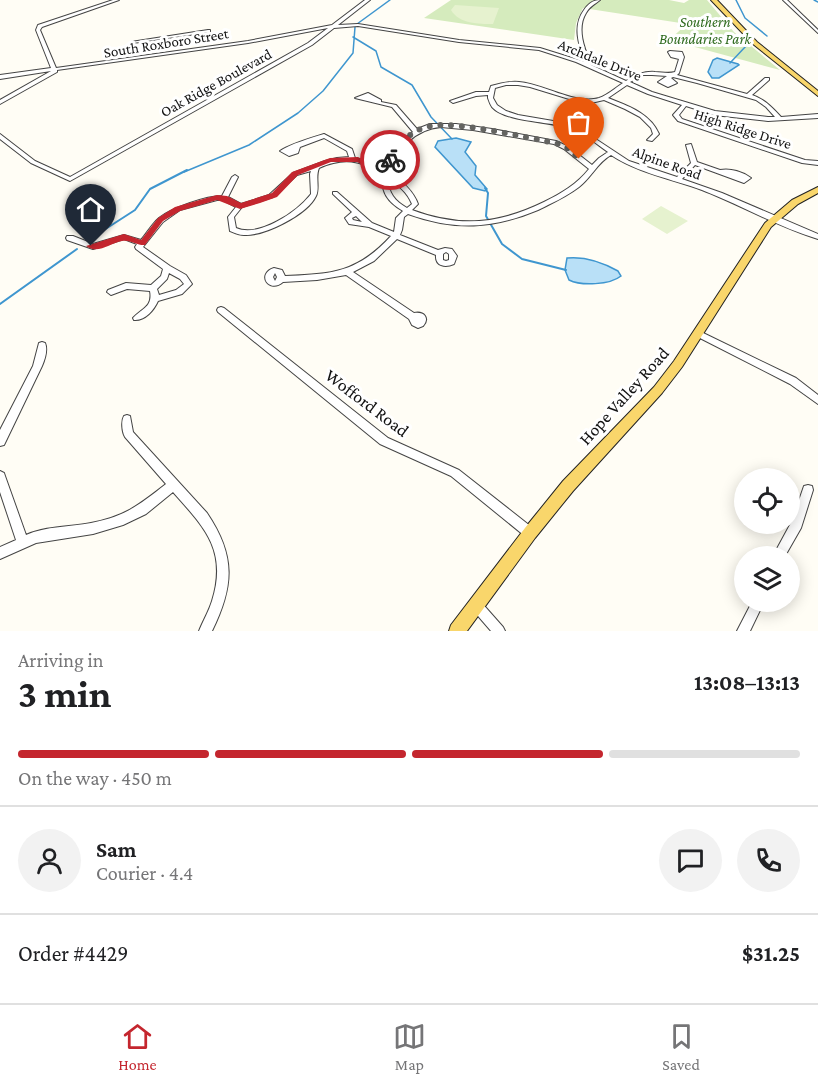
<!DOCTYPE html>
<meta charset="utf-8">
<style>
body{margin:0;font-family:"Crimson Pro",serif;background:#f2f2f2;color:#202124;height:100vh;display:flex;flex-direction:column;font-size:22px;white-space:nowrap}
*{box-sizing:border-box;margin:0}
p{font-size:20px;color:#757577}
.icon{flex:none;width:33px;height:33px;fill:none;stroke:currentColor;stroke-width:2;stroke-linecap:round;stroke-linejoin:round}
.map{position:relative;height:631px;overflow:hidden}
.drawer{display:flex;flex-direction:column;background:#fff;flex:1}
.drawer>*{flex:none}
.tools{position:absolute;left:734px;top:468px;display:grid;gap:12px}
.tools a{display:grid;place-items:center;width:66px;height:66px;border-radius:50%;background:#fff;box-shadow:0 3px 15px #0003;font-size:30px}
.pin{position:absolute;display:grid;place-items:center;width:51px;height:51px;color:#fff;margin:-62px -26px;border-radius:50% 50% 50% 0;rotate:-45deg;box-shadow:0 0 6px #0007}
.pin .icon{rotate:45deg}
.courier{position:absolute;display:grid;place-items:center;width:60px;height:60px;margin:-30px;border:4px solid #c4262e;border-radius:50%;background:#fff;color:#222;box-shadow:0 2px 8px #0007}
.summary em{font-style:normal;font-weight:700}
.summary div{display:flex;flex-direction:column-reverse}
.summary{display:flex;align-items:center;justify-content:space-between;height:102px;padding:0 18px}
h1{font-size:39px;font-weight:700;line-height:45px}
.bar{display:grid;grid-template-columns:repeat(4,1fr);gap:9px 6px;align-content:center;height:72px;padding:0 18px}
.bar i{height:8px;border-radius:4px;background:#e0e0e0}
.bar .current{background:#c4262e}
.bar p{grid-column:span 4}
.line{display:flex;align-items:center;gap:15px;padding:0 18px;border-top:2px solid #e0e0e0}
.line div{flex:1}
.round{display:grid;place-items:center;flex:none;width:63px;height:63px;border-radius:32px;background:#f2f2f2}
.menu{display:flex;justify-content:space-around;align-items:center;height:84px;border-top:2px solid #e0e0e0;background:#fff;font-size:16px;color:#757577}
.menu a{display:grid;justify-items:center;gap:3px}
.menu .current{color:#c4262e}
.map>svg:first-child{display:block}
.green{fill:#d5ebbd}
.pitch{fill:#e6f2cf}
.water{fill:#b9e0f7;stroke:#3f96cf;stroke-width:1.5}
.lines{fill:none;stroke-linecap:round;stroke-linejoin:round}
.stream-far1{stroke:#3f96cf;stroke-width:1.5}
.stream{stroke:#3f96cf;stroke-width:2}
.minor-casing{stroke:#444;stroke-width:2}
.major-casing{stroke:#222;stroke-width:2}
.minor{fill:#fff;fill-rule:evenodd}
.major{fill:#f9d66b;fill-rule:evenodd}
.route{fill:#c4262e}
.done{stroke:#646461;stroke-width:6;stroke-dasharray:0 10.8}
.labels{text-anchor:middle;stroke-width:6;stroke-linejoin:round;paint-order:stroke}
.far-park-label{font-size:15px;font-style:italic;fill:#2f6b1f;stroke:#fff}
.far-street-label{font-size:15px;fill:#111;stroke:#fff}
.street-label{font-size:18px;fill:#111;stroke:#fff}
</style>
<div class="map">
<svg width="818" height="631" viewBox="0 0 818 631">
<rect width="100%" height="100%" fill="#fffdf5"/>
<path class="green" d="M451 0H669L684 3 689 0H707L734 32 780 70 669 40 687 24 583 8 576 23 574 40 424 18Z"/>
<path class="pitch" d="M455 5 499 8 493 24C479 24 459 24 451 10Z
M661 206 688 221 667 234 642 219Z"/>
<path class="water" d="M717 58 738 64 739 65 719 78H712L708 72 713 60Z
M456 138 471 142 465 152 476 166 475 175 487 189 485 191 473 188 435 147 438 141Z
M567 258C586 256 602 262 618 271L621 276C610 285 581 286 569 280L565 270Z"/>
<g class="lines">
<path class="stream-far1" d="M736 0 745 18 767 36
M814 0 818 2
M357 24 390 0
M353 37 376 51 381 67 412 85 431 117 452 139
M730 63 746 46
M184 172 249 145 298 113 323 91 353 53 355 27"/>
<path class="stream" d="M485 188 488 193 486 216 502 244 522 259 566 270
M90 239 135 210 150 189 187 170
M0 304 77 249"/>
<g class="minor-casing">
<path id="minor" d="M113 0H119L42 27 40 30 56 68 248 41 332 25 365 0H370L338 25 358 24 459 40 540 48 585 62C579 46 572 26 584 10 588 4 593 0 600 0 595 4 589 7 586 13 576 29 585 50 591 65L626 81C635 75 644 71 655 72 662 72 668 74 675 72L679 59 671 57 668 52 670 51 682 52 684 57 679 73 677 75 747 94 765 78H769V80L752 95C764 99 772 107 781 117L818 114V118L768 121 714 115 686 106 679 115 682 119 805 160 818 161V165L802 163 678 121 673 115 682 105 648 94 627 85 608 98C628 106 650 113 659 134L652 141 647 140 653 134 651 128 640 117 625 109 604 100 591 103 579 102 530 87 518 85H506L495 88 493 98 497 105 506 111 518 115 559 122 579 128 629 161 677 177 691 163 686 145 691 144 697 162 720 170C731 168 743 172 751 178L744 183 695 165 682 179 722 193 818 234V239C778 227 741 205 702 190 672 179 638 173 611 155 597 163 591 178 579 187 566 197 552 203 538 210 493 229 455 231 408 214L404 217 402 230 400 235 438 250 445 248 452 249 457 256 454 264C445 268 435 266 436 255L397 239 374 261 353 272 414 313C424 311 430 318 423 326L418 328 412 325 409 319 346 275 317 280 283 282C269 294 256 274 274 268L282 270 285 276C332 274 357 273 391 236L369 227 349 224 345 218 352 212 333 194V192H337L372 223 394 232 396 218 403 211C388 202 380 192 383 174 359 160 344 157 319 168 315 177 320 188 316 196 307 215 264 236 244 235 239 235 235 233 230 231L228 217 236 207 223 200H217L180 210 163 222 143 247 170 266 186 275 192 284 182 294 158 301C154 310 145 321 134 320L133 318C142 308 153 307 150 291L127 289 111 295 107 292 108 290 126 283 151 285 161 276 163 269 136 249 135 247 137 244 124 239 93 249 67 240 66 238 67 236H73L93 244 124 235 141 240C147 233 152 224 159 218 172 208 206 196 222 196L232 177 235 175 238 177 228 197 241 204 269 195 293 173 325 161 337 158 349 157 347 151 324 138 300 147 298 153 289 156 280 151C290 144 311 138 324 134L352 149 355 158 368 162 384 170C389 155 400 141 413 132L392 107 355 98 368 93 381 100V102L396 105 417 129 430 124H456L492 129 556 141 569 147 592 165 599 158 608 152C595 143 583 132 568 128 549 121 505 122 492 107 490 104 489 101 488 98V95L476 96 453 103 450 101 476 92H489L491 86C501 83 509 81 519 82 544 84 575 105 599 98 608 95 615 88 623 83L576 62 539 50 459 42 358 26 334 28 312 45 70 181 31 163 0 139V134L35 161 70 177 308 43 328 28 248 43 57 70V72L0 104V100L51 71 0 79V75L51 68 36 30 38 25ZM643 75H652L667 76 658 82 668 87 677 83 671 78 673 77 697 83 756 100 766 107 775 117H768L715 111 652 92 630 82ZM441 127 473 130 554 144 564 149 589 169C577 184 562 193 544 202 499 224 460 228 412 210L418 204C413 190 402 181 389 173 397 149 415 129 441 127ZM311 171 310 174 311 194C297 212 259 238 236 228L234 217 242 207 273 197 297 175ZM388 178C398 185 407 192 412 204L407 208C395 201 388 193 388 178ZM356 216 362 222 353 220 352 218ZM446 252 449 254V260L446 261 443 260V254ZM169 273 180 279 184 284 176 290 159 295 157 289 167 279ZM275 273 277 277 275 281 273 277Z
M783 0H787L818 30V33Z
M208 30H210V32L133 43 131 42Z
M221 307 224 308 388 438 459 470 534 529 536 533 534 537 530 539 526 537 451 476 380 444 218 312 217 310 218 308Z
M699 331 796 378 818 395V404L790 384 696 336 695 334 696 332Z
M42 342 45 343C48 350 45 359 42 366L4 445 0 446V430L33 366 39 343Z
M127 415 130 416 133 432 207 513C236 556 234 586 212 631H199C203 621 209 611 212 601 228 550 204 527 173 492L146 514 123 525 93 534 36 543 0 559V547L16 540 0 492V471L4 473 5 476 26 535C46 526 70 527 91 523 126 516 139 505 166 484L125 437C122 432 121 421 124 416Z
M808 485 812 486 813 490 801 528 785 556H773L792 521 804 486Z
M476 599 480 601 503 627 505 631H491L472 609 470 605 472 601Z
M752 602H764L750 631H737Z"/>
</g>
<g class="major-casing">
<path id="major" d="M711 0H717L757 42 818 91V96L753 44Z
M818 187V193L798 204 771 227 682 367 662 393 573 491 535 538 467 631H449L451 625 525 528 563 481 654 387 674 361 765 223 792 200Z"/>
</g>
<use href="#minor" class="minor"/>
<use href="#major" class="major"/>
</g>
<path class="route" d="M358 157 384 170 388 159H393L391 174 385 176 357 162H331L298 175 277 197 260 203 240 209 217 200 180 211 163 221 145 245C138 246 130 239 122 241 110 243 98 255 86 246L124 234 141 240 158 218 175 207 217 195 227 196 241 203 272 193 292 172 330 158Z"/>
<g class="lines">
<path class="done" d="M390 160C397 144 413 129 431 126 458 121 526 138 556 143L566 147 579 159"/>
</g>
<g class="labels">
<g class="far-park-label">
<text x="705" y="27">Southern<tspan x="705" dy="17">Boundaries Park</tspan></text>
</g>
<g class="far-street-label">
<text transform="translate(166 43) rotate(-9)" y="5">South Roxboro Street</text>
<text transform="translate(600 60) rotate(22)" y="5">Archdale Drive</text>
<text transform="translate(216 83) rotate(-29)" y="5">Oak Ridge Boulevard</text>
<text transform="translate(743 129) rotate(18)" y="5">High Ridge Drive</text>
<text transform="translate(667 163) rotate(20)" y="5">Alpine Road</text>
</g>
<g class="street-label">
<text transform="translate(624 396) rotate(-48)" y="6">Hope Valley Road</text>
<text transform="translate(367 403) rotate(37)" y="6">Wofford Road</text>
</g>
</g>
</svg>
<div class="tools">
<a><svg class="icon" aria-label="locate" viewBox="0 0 24 24"><circle cx="12" cy="12" r="6"/><path d="M12 2v4M12 18v4M2 12h4M18 12h4"/></svg></a>
<a><svg class="icon" aria-label="layers" viewBox="0 0 24 24"><path d="M12 4l9 5-9 5-9-5zM3 14l9 5 9-5"/></svg></a>
</div>
<div class="pin" style="left:579px;top:159px;background:#ea580c"><svg class="icon" aria-label="bag" viewBox="0 0 24 24"><path d="M5 8h14l-1 12H6zM9 8a3 3 0 0 1 6 0"/></svg></div>
<div class="pin" style="left:91px;top:246px;background:#1f2937"><svg class="icon" aria-label="home" viewBox="0 0 24 24"><path d="M3 11l9-7 9 7M6 9v11h12V9"/></svg></div>
<div class="courier" style="left:390px;top:160px"><svg class="icon" aria-label="bike" viewBox="0 0 24 24"><circle cx="6" cy="16" r="4"/><circle cx="18" cy="16" r="4"/><path d="M6 16l4-8h5l3 8M10 8l3 8H6M13 5h3"/></svg></div>
</div>
<section class="drawer">
<div class="summary"><div><h1>3 min</h1><p>Arriving in</p></div><em>13:08–13:13</em></div>
<div class="bar"><i class="current"></i><i class="current"></i><i class="current"></i><i></i><p>On the way · 450 m</p></div>
<div class="line" style="height:108px"><a class="round"><svg class="icon" aria-label="person" viewBox="0 0 24 24"><circle cx="12" cy="8" r="4"/><path d="M4 21q1-7 8-7t8 7"/></svg></a><div><b>Sam</b><p>Courier · 4.4</p></div><a class="round"><svg class="icon" aria-label="chat" viewBox="0 0 24 24"><path d="M4 5h16v11H9l-5 4z"/></svg></a><a class="round"><svg class="icon" aria-label="phone" viewBox="0 0 24 24"><path d="M5 4h4l2 5-3 2q2 4 5 5l2-3 5 2v4C11 20 4 13 5 4z"/></svg></a></div>
<div class="line" style="height:78px"><div>Order #4429</div><b>$31.25</b></div>
</section>
<nav class="menu">
<a class="current"><svg class="icon" aria-label="home" viewBox="0 0 24 24"><path d="M3 11l9-7 9 7M6 9v11h12V9"/></svg>Home</a>
<a><svg class="icon" aria-label="map" viewBox="0 0 24 24"><path d="M3 6l6-2 6 2 6-2v14l-6 2-6-2-6 2zM9 4v14M15 6v14"/></svg>Map</a>
<a><svg class="icon" aria-label="saved" viewBox="0 0 24 24"><path d="M7 4h10v16l-5-4-5 4z"/></svg>Saved</a>
</nav>
